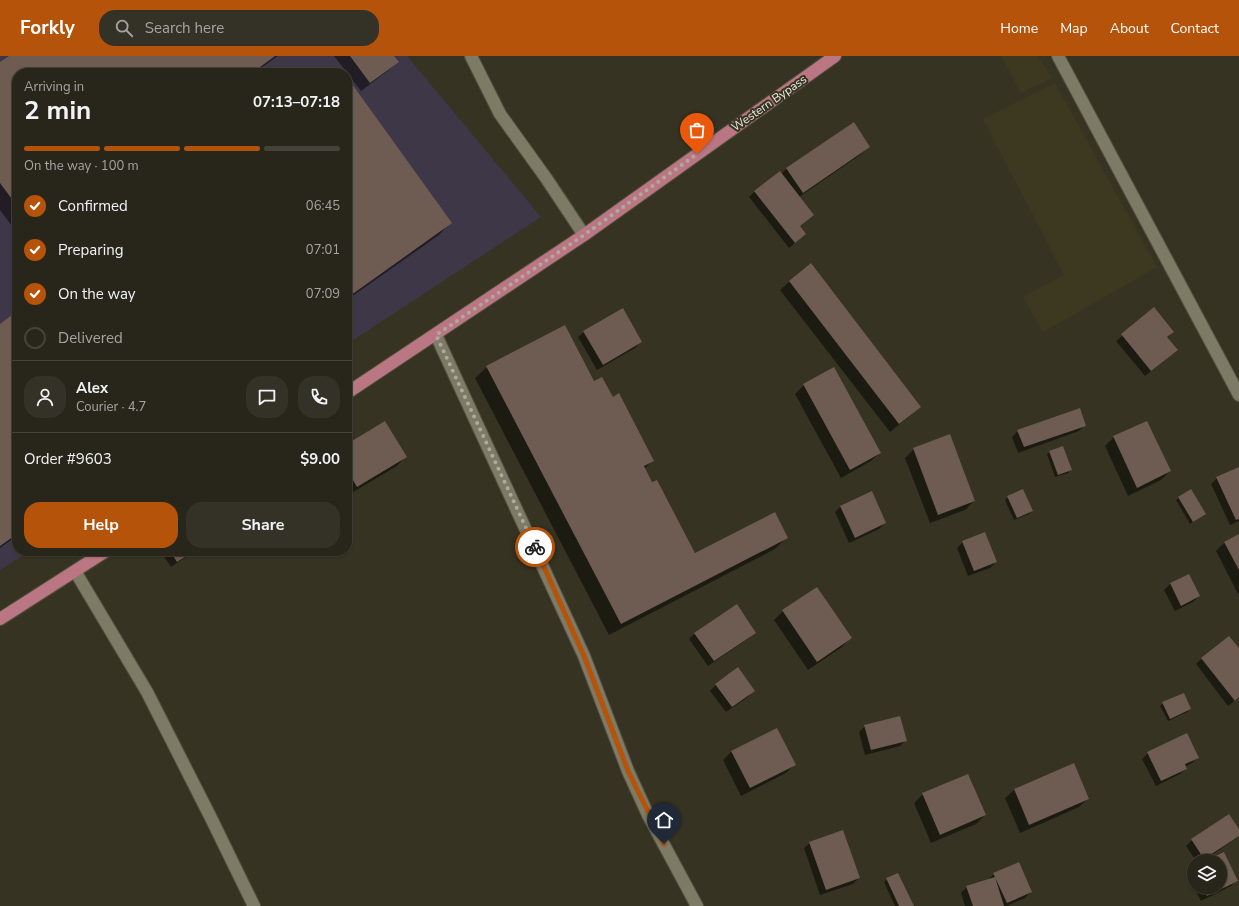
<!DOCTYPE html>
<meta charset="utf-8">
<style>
body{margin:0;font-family:"Nunito Sans",sans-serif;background:#343227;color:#f1f3f6;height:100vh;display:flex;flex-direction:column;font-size:15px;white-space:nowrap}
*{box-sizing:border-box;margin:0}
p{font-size:13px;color:#a5a5a2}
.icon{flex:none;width:22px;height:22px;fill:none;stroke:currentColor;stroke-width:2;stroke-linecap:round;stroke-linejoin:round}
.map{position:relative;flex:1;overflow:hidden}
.side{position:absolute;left:12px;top:12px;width:340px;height:488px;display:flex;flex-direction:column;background:#28261a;border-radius:16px;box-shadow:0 1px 3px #0004,0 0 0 1px #444339}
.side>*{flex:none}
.tools{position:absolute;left:1187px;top:798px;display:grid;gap:8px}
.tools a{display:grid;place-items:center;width:40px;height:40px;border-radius:50%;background:#28261a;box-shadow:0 1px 3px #0004,0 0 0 1px #444339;font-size:20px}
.pin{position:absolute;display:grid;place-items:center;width:34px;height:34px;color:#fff;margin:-41px -17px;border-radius:50% 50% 50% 0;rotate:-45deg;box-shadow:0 0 4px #0007}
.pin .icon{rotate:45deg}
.courier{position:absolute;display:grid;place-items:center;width:40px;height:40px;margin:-20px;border:3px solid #b45309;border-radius:50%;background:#fff;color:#222;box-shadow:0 1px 5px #0007}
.overview em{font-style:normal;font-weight:700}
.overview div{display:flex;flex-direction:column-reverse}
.overview{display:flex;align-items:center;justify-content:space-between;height:68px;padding:0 12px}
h1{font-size:26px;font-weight:700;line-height:30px}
.bar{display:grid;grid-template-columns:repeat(4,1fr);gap:6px 4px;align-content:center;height:48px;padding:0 12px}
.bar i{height:5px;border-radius:3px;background:#444339}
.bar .selected{background:#b45309}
.bar p{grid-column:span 4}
.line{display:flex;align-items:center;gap:10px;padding:0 12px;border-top:1px solid #444339}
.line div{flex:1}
.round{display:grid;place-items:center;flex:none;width:42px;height:42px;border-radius:16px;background:#343227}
ol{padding:0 12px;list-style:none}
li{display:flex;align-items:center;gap:12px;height:44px}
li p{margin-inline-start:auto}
li .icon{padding:4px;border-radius:50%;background:#b45309;color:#fff;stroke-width:4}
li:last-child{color:#a5a5a2}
li i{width:22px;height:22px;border:2px solid #444339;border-radius:50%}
.cta{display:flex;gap:8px;margin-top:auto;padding:8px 12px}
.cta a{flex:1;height:46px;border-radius:16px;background:#b45309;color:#fff;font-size:16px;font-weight:700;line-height:46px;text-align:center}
.cta a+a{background:#343227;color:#f1f3f6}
header{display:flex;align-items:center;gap:24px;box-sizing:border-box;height:56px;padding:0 20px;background:#b45309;color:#fff}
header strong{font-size:19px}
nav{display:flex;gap:22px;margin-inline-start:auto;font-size:14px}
.search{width:280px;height:36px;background:#343227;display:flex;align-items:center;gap:10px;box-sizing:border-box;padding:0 14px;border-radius:16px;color:#a5a5a2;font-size:15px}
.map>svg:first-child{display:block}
.built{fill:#3d3920}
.industrial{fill:#3e3747}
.shadow{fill:#0007}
.building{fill:#6e5b52}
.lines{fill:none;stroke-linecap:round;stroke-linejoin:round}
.lane-casing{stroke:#545142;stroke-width:14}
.street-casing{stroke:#545142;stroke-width:14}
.primary-casing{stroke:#545142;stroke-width:14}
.lane{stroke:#7d7a66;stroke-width:12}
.street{stroke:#7d7a66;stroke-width:12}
.primary{stroke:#ba7783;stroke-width:12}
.done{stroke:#adab9e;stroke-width:4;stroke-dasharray:0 7.2}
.route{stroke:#b45309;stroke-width:5}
.labels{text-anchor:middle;stroke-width:4;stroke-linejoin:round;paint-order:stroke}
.street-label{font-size:12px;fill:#edebe0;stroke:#363322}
</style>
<header>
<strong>Forkly</strong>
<div class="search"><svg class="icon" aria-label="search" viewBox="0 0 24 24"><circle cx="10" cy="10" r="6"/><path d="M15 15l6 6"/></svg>Search here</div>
<nav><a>Home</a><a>Map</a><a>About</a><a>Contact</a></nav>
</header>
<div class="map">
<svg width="1239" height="850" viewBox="0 0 1239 850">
<rect width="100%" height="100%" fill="#363322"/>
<path class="built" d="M1001 0H1038L1052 22 1021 37Z
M1055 27 1157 211 1043 276 1023 241 1064 219 983 63Z"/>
<path class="industrial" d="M0 0H407L541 161 347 288V17H17V495H30L0 514Z"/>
<path class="shadow" d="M11 0H278L254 17H17V177L0 154V8Z
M334 0H393L397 6 389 14 361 35Z
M347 23 450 167 439 179 347 244Z
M853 67 869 91 860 99 799 141V170L805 178 789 192 749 141 755 135 781 118 786 113Z
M811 209 920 350 911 359 890 376 780 234 789 226Z
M1154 253 1173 276 1167 282 1170 300 1145 320 1116 285Z
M17 257V480L0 492V269Z
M584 276 641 286 635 292 597 314 578 281Z
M487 311 594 326 612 342 653 404 644 413 695 498 787 481 775 493 609 579 475 322Z
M804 329 880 397 871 405 841 422 795 338Z
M1085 369 1079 375 1018 397 1012 381 1018 375Z
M1114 381 1170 415 1161 424 1128 440 1105 390Z
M347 390 405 401 397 410 348 439Z
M914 393 974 445 965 454 930 467 905 402Z
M1050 396 1070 414 1068 417 1055 421 1047 398Z
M1239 412V465L1230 469 1211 428 1217 422Z
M1190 434 1205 458 1190 468 1176 444Z
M1008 441 1032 455 1029 458 1014 464 1005 444Z
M841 450 885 467 879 473 849 487 835 456Z
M1239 479V537L1238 538 1216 495 1225 486Z
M963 486 996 506 990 512 968 520 957 492Z
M161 495H195L171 511 161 496Z
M1188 519 1199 540 1193 546 1175 555 1164 534 1170 528Z
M783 555 850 582 842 591 808 614 774 564Z
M695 577H755L749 582 708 610 689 583Z
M1239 594V641L1228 650 1196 608 1202 602Z
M716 629 753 635 748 641 726 656 710 635Z
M1163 647 1190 653 1187 656 1168 665 1160 650Z
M865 670 906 684 900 690 865 699 859 676Z
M732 695 794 709 786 717 741 740 723 704Z
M1148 697 1198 701 1192 707 1185 711 1186 713 1180 718 1156 730 1142 703Z
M1073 708 1088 742 1079 751 1020 777 1005 742 1014 734Z
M923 738 985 759 976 768 931 787 914 747Z
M1239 775V780L1235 783 1203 805H1196L1186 790 1192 784Z
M810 787 859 822 853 828 820 839 804 792Z
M1224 797 1237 824 1231 830 1201 845 1194 831H1220V805H1207Z
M1194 811V830L1188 817Z
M994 818 1031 836 1025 842 1007 850H965L961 837 967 831 988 824Z
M887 823 913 850H895L884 826Z"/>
<path class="building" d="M9 0H275L252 17H17V150L0 127V6Z
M350 0H394L399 6 370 27Z
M347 21 452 167 347 242Z
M854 66 870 91 803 137 786 112Z
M780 115 814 159 800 170 806 178 795 187 754 135Z
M811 207 921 351 899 368 789 225Z
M1154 251 1174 276 1167 281 1178 294 1151 315 1121 278Z
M623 252 642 286 603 309 583 275Z
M17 255V478L0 490V268Z
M565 269 594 325 602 321 613 341 619 337 654 405 644 410 652 426 657 424 695 497 775 456 788 482 621 568 486 310Z
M834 311 881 397 850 414 803 328Z
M1080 352 1086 370 1024 391 1017 374Z
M385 365 407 401 357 431 347 414V388Z
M1147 365 1171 415 1137 432 1113 380Z
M950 378 975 445 938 459 913 392Z
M1063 390 1072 414 1058 419 1049 395Z
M1239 411V463L1236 464 1216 421Z
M1023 433 1033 455 1017 462 1007 440Z
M1191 433 1206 458 1193 466 1178 441Z
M872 435 886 467 855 482 840 450Z
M985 476 997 506 974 515 962 485Z
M1239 478V514L1224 486Z
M170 495H194L177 506Z
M1189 518 1200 540 1181 550 1170 527Z
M817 531 852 582 817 606 782 554Z
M737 548 756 577 714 605 694 577Z
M1229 580 1239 592V641L1235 645 1201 602Z
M738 611 755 635 732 651 715 628Z
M1184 637 1191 653 1170 663 1162 646Z
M900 660 907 685 871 694 864 669Z
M777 672 796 709 750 732 731 695Z
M1187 677 1199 702 1185 708 1187 713 1161 725 1147 696Z
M1074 707 1089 743 1029 769 1014 733Z
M968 718 986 759 940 779 922 737Z
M1229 758 1239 773V780L1204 803 1191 783Z
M843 774 860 822 826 834 809 786Z
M1224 796 1238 825 1207 840 1203 831H1220V805H1205Z
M1019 806 1032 836 1007 847 993 817Z
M898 817 914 850H899L886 822Z
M995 821 1004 850H973L966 830Z"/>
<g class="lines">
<g class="lane-casing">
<path id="lane" d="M471 0 500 58 546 122 584 179"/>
</g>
<g class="street-casing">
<path id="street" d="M1058 0 1239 339
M436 279 584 600 628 715 649 761 697 850
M75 515 147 636 211 762 254 850"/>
</g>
<g class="primary-casing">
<path id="primary" d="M347 337 584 179 835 0
M0 563 106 495"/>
</g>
<use href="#lane" class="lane"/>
<use href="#street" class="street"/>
<use href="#primary" class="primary"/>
</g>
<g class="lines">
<path class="done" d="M535 491 436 279 584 179 697 98"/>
<path class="route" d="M535 491 584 600 628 715 664 788"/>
</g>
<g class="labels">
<g class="street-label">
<text transform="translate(769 47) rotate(-35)" y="4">Western Bypass</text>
</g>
</g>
</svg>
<div class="tools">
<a><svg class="icon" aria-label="layers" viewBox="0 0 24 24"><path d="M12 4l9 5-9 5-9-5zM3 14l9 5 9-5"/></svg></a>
</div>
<div class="pin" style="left:697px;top:98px;background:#ea580c"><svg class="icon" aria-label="bag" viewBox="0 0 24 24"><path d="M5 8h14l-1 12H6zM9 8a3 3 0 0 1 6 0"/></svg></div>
<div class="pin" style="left:664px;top:788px;background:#1f2937"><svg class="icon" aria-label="home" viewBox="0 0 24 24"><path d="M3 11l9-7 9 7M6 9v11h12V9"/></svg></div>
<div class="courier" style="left:535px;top:491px"><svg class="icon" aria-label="bike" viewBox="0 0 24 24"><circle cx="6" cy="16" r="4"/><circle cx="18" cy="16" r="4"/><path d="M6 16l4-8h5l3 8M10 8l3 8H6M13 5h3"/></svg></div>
<section class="side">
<div class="overview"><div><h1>2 min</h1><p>Arriving in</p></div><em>07:13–07:18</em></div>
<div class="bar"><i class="selected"></i><i class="selected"></i><i class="selected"></i><i></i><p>On the way · 100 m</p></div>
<ol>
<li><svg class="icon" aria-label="check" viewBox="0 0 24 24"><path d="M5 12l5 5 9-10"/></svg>Confirmed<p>06:45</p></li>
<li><svg class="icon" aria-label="check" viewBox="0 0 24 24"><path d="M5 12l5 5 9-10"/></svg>Preparing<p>07:01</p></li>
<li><svg class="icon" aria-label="check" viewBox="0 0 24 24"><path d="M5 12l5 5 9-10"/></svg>On the way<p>07:09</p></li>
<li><i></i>Delivered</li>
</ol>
<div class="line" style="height:72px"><a class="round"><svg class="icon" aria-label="person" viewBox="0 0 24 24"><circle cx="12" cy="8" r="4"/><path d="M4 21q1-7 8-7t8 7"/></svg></a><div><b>Alex</b><p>Courier · 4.7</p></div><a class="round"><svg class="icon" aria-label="chat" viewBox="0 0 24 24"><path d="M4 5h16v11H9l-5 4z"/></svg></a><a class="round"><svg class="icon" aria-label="phone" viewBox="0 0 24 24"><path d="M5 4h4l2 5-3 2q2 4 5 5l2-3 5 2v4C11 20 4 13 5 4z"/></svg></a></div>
<div class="line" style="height:52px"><div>Order #9603</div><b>$9.00</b></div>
<div class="cta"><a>Help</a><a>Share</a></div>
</section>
</div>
